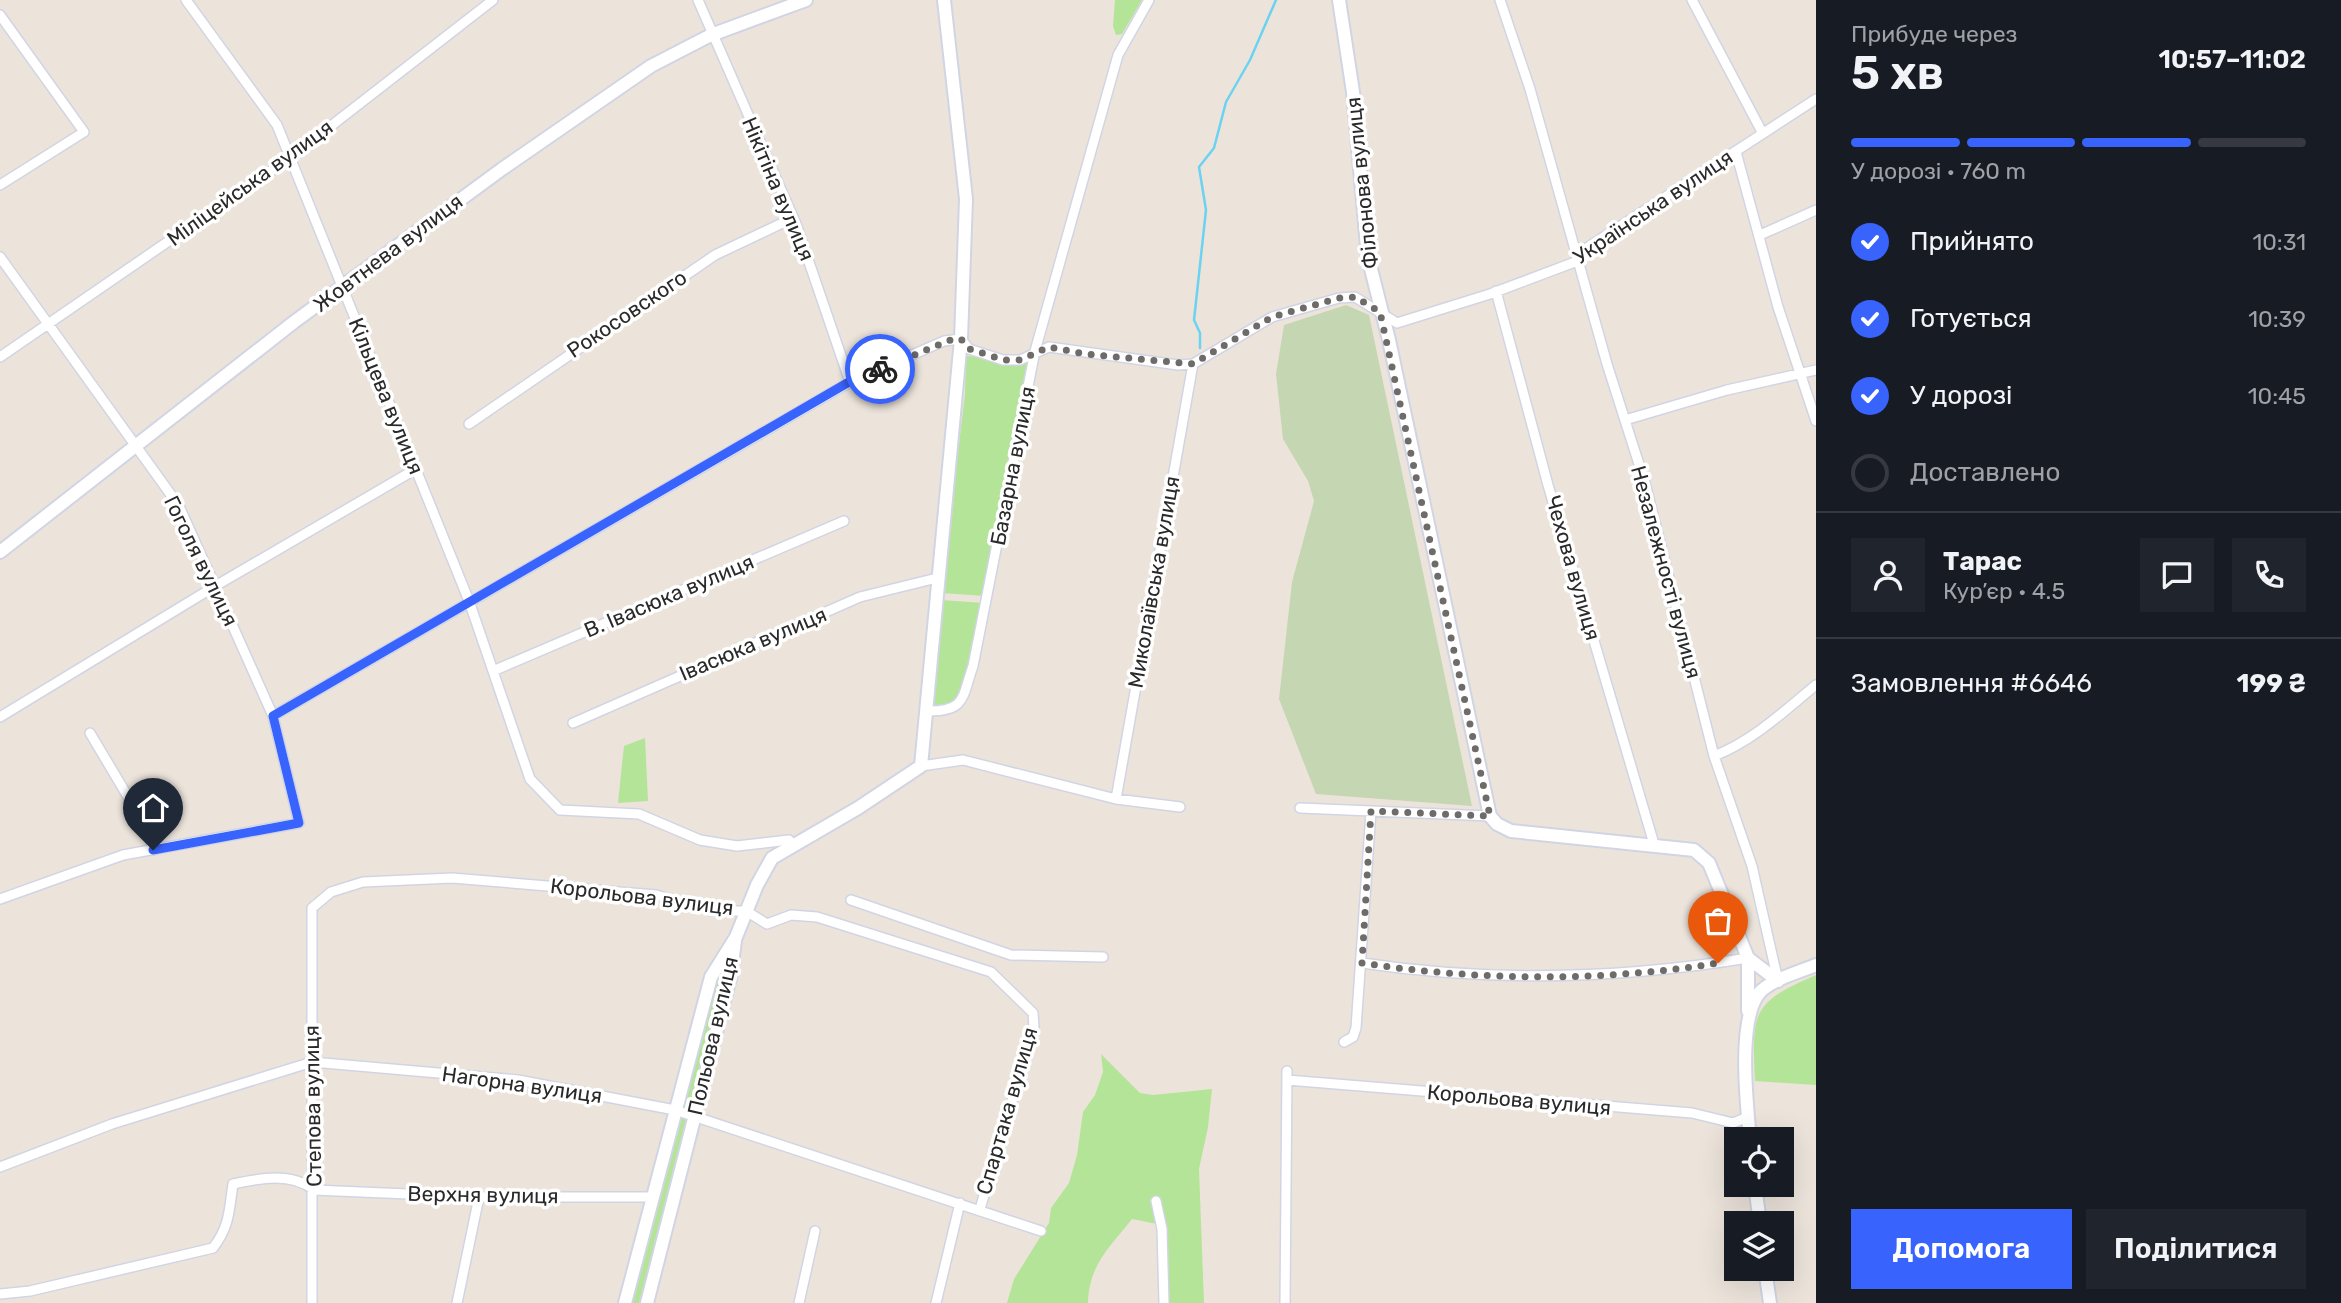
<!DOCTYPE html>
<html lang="uk">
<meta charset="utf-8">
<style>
body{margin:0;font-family:Rubik,sans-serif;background:#20242c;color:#f1f3f6;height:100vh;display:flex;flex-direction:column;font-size:26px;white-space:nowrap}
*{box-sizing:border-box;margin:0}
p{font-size:23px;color:#9ea1a6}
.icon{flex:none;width:38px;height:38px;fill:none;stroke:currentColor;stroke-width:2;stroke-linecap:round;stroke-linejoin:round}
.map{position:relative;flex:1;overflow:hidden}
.drawer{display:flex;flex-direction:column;background:#171b24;width:525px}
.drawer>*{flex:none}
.controls{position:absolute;left:1724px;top:1127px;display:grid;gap:14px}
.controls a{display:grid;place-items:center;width:70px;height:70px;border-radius:0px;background:#171b24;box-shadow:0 7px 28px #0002;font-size:35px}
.pin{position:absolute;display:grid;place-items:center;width:60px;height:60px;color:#fff;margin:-72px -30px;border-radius:50% 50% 50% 0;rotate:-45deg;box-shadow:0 0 7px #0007}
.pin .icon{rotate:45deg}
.courier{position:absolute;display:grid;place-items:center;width:70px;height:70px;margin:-35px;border:5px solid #3863fd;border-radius:50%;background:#fff;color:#222;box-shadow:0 2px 9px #0007}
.headline em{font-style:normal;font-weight:600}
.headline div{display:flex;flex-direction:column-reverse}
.headline{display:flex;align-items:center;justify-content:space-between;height:119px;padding:0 35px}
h1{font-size:46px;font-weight:600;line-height:52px}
.bar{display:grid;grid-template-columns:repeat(4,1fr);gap:10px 7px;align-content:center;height:84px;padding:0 35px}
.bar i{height:9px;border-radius:5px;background:#363941}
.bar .selected{background:#3863fd}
.bar p{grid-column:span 4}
.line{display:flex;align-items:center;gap:18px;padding:0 35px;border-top:2px solid #363941}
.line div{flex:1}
.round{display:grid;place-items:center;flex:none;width:74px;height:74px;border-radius:0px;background:#20242c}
ol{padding:0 35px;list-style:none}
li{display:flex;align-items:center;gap:21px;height:77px}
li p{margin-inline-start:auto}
li .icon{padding:7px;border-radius:50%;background:#3863fd;color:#fff;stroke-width:4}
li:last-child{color:#9ea1a6}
li i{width:38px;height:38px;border:4px solid #363941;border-radius:50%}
.action{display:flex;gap:14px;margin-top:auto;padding:14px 35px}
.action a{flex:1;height:80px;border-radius:0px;background:#3863fd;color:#fff;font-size:28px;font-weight:600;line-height:80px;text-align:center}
.action a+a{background:#20242c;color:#f1f3f6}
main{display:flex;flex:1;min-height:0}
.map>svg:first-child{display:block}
.green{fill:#b4e497}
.cemetery{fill:#c5d7b2}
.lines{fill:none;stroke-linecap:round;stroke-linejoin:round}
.stream{stroke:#6cd2f1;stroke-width:2.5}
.street-casing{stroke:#d1d5e3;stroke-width:12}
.secondary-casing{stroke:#d1d5e3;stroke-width:16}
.street{stroke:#fff;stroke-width:9}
.secondary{stroke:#fff;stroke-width:12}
.done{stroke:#6e6b68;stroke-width:7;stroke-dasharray:0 12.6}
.route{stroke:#3863fd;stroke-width:9}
.labels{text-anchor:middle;stroke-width:7;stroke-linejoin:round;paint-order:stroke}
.street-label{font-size:21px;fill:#2a2a2a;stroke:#fff}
</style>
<main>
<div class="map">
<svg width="1816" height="1303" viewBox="0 0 1816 1303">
<rect width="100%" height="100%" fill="#ece4db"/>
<path class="green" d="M1115 0H1142L1122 34 1116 35 1113 26Z
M966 356 1030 360 985 596 941 593 965 394Z
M941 600 984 603 980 630 955 704 939 708 933 703Z
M645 738 648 801 618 803 624 746Z
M725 970 693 1104 688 1108 683 1106 712 986 719 973Z
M1816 975V1085L1755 1081C1752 1012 1751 1003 1816 975Z
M1101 1054 1140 1093 1153 1095 1212 1089 1208 1127 1199 1169 1204 1303H1167L1157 1224 1132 1219C1109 1248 1089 1265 1088 1303H1007L1014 1279 1049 1223 1051 1208 1069 1183 1077 1155 1083 1112 1095 1095 1103 1072Z
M683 1118 688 1122 642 1303H628L678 1120Z"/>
<path class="cemetery" d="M1346 305 1369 315 1472 806 1316 794 1279 699 1292 582 1314 501 1308 481 1283 439 1276 374 1284 325Z"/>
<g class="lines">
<path class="stream" d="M1200 348V333L1194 320 1206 210 1199 167 1214 148 1226 102 1250 60 1276 0"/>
<g class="street-casing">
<path id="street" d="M186 0 277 125 469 601 530 779 560 810 639 814 700 840 737 846 789 840 793 845
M698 0 796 224 850 382
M1500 0 1530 89 1607 364 1645 483 1714 756 1752 866 1778 981
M1692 0 1762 132
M0 15 84 132 0 185
M1736 152 1778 307 1816 421
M1760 235 1816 210
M0 257 179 506 273 716 299 823 123 855 0 899
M1496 291 1548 485 1654 844
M0 357 291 157 493 0
M1625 420 1727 390 1816 370
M469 424 715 255 793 218
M493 671 844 521
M929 711C966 711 962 697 973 666L1035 351 1118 55 1149 0
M273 716 850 382 944 341 961 339 969 349 1003 360H1020L1049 347 1178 365 1193 364 1272 317 1339 298 1355 297 1397 323 1490 294 1575 262 1579 253 1816 99
M0 717 217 585 416 469
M573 723 860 597 937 578
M90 733 143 822 154 850
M1714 756C1753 741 1784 711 1816 685
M921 766 963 760 1116 799 1180 807
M1116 799 1193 364
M1300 808 1490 816
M851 900 1011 955 1103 957
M1362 963C1490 982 1620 979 1748 958
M1344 1042 1353 1037 1356 1028 1371 811
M1287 1080 1692 1113 1733 1123 1748 1117
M0 1167 112 1124 312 1062 518 1080 675 1110 1041 1231
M1156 1201 1162 1229 1164 1303
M0 1294 30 1291 213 1248C230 1226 229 1210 233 1184 261 1178 291 1172 314 1190L479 1197H653
M312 1303V908L331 892 363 882 452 878 656 895 713 911H746L767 924 791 915 817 917 991 972 1033 1013 1034 1027 980 1209
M457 1303 479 1197
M799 1303 815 1231
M936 1303 960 1203
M1285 1303 1287 1071"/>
</g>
<g class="secondary-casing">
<path id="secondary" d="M1339 0 1353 92 1368 257 1389 340 1490 816 1497 824 1511 831 1694 850 1709 863 1748 958 1778 981
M0 552 294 322 502 169 651 66 711 35 806 0
M1748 958V1011
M1750 1139C1747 1106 1736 1014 1762 990 1776 978 1799 972 1816 965
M1755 1185 1760 1223
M1765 1269 1770 1303
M625 1303 711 977 736 937 757 885 772 858 858 808 921 766 961 339 966 199 944 0
M647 1303 730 978 735 941"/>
</g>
<use href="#street" class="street"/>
<use href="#secondary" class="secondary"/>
</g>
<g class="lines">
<path class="done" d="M880 369 953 339H961L970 349 1003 360H1020L1049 347 1085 354 1193 364 1272 317 1339 298 1355 297 1380 312 1490 816 1371 811 1362 963C1479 981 1602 982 1718 963"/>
<path class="route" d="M153 850 299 823 273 716 849 382 880 369"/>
</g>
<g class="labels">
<g class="street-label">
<text transform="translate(250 183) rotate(-36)" y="7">Міліцейська вулиця</text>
<text transform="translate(1362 183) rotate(-96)" y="7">Філонова вулиця</text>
<text transform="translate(778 189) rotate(67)" y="7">Нікітіна вулиця</text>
<text transform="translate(1653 207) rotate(-34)" y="7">Українська вулиця</text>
<text transform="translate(388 253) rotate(-37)" y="7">Жовтнева вулиця</text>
<text transform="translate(627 314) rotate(-34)" y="7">Рокосовского</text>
<text transform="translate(386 396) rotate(68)" y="7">Кільцева вулиця</text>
<text transform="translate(1013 466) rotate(-79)" y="7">Базарна вулиця</text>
<text transform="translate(201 561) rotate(64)" y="7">Гоголя вулиця</text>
<text transform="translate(1573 568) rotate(74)" y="7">Чехова вулиця</text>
<text transform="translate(1666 572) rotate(75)" y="7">Незалежності вулиця</text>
<text transform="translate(1154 582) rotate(-80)" y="7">Миколаївська вулиця</text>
<text transform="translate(669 596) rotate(-23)" y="7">В. Івасюка вулиця</text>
<text transform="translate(753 644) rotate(-23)" y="7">Івасюка вулиця</text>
<text transform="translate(642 897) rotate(7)" y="7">Корольова вулиця</text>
<text transform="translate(713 1036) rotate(-77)" y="7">Польова вулиця</text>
<text transform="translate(522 1085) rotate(8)" y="7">Нагорна вулиця</text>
<text transform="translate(1519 1100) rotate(5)" y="7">Корольова вулиця</text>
<text transform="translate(313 1106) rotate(-91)" y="7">Степова вулиця</text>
<text transform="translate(1007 1111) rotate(-74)" y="7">Спартака вулиця</text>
<text transform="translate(483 1195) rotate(1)" y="7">Верхня вулиця</text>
</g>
</g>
</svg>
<div class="controls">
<a><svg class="icon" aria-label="locate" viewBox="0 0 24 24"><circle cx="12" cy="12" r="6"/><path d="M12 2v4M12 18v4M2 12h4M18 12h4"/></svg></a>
<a><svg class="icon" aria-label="layers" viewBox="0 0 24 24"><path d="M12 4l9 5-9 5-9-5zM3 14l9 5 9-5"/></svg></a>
</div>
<div class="pin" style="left:1718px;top:963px;background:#ea580c"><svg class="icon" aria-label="bag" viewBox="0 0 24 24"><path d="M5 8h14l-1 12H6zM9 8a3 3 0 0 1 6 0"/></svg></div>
<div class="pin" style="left:153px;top:850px;background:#1f2937"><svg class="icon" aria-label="home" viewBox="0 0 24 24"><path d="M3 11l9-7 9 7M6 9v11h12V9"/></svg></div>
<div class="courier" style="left:880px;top:369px"><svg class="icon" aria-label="bike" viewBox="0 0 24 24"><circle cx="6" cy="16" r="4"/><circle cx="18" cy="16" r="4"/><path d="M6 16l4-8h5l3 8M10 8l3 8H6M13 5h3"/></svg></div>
</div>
<section class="drawer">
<div class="headline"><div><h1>5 хв</h1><p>Прибуде через</p></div><em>10:57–11:02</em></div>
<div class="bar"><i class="selected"></i><i class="selected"></i><i class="selected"></i><i></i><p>У дорозі · 760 m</p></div>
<ol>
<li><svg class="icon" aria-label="check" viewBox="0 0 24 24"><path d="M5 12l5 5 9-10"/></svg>Прийнято<p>10:31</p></li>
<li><svg class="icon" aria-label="check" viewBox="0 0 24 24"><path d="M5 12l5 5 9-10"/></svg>Готується<p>10:39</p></li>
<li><svg class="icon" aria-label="check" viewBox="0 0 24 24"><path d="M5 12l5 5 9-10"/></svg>У дорозі<p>10:45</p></li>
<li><i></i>Доставлено</li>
</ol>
<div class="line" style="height:126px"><a class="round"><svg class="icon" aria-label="person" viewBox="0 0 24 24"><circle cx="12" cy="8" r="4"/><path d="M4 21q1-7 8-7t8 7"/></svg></a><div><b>Тарас</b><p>Кур’єр · 4.5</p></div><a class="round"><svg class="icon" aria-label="chat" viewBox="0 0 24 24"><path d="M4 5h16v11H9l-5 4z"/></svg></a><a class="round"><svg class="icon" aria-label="phone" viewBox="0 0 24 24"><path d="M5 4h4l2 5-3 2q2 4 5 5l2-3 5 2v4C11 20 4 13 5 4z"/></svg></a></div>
<div class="line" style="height:91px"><div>Замовлення #6646</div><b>199 ₴</b></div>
<div class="action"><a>Допомога</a><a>Поділитися</a></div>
</section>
</main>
